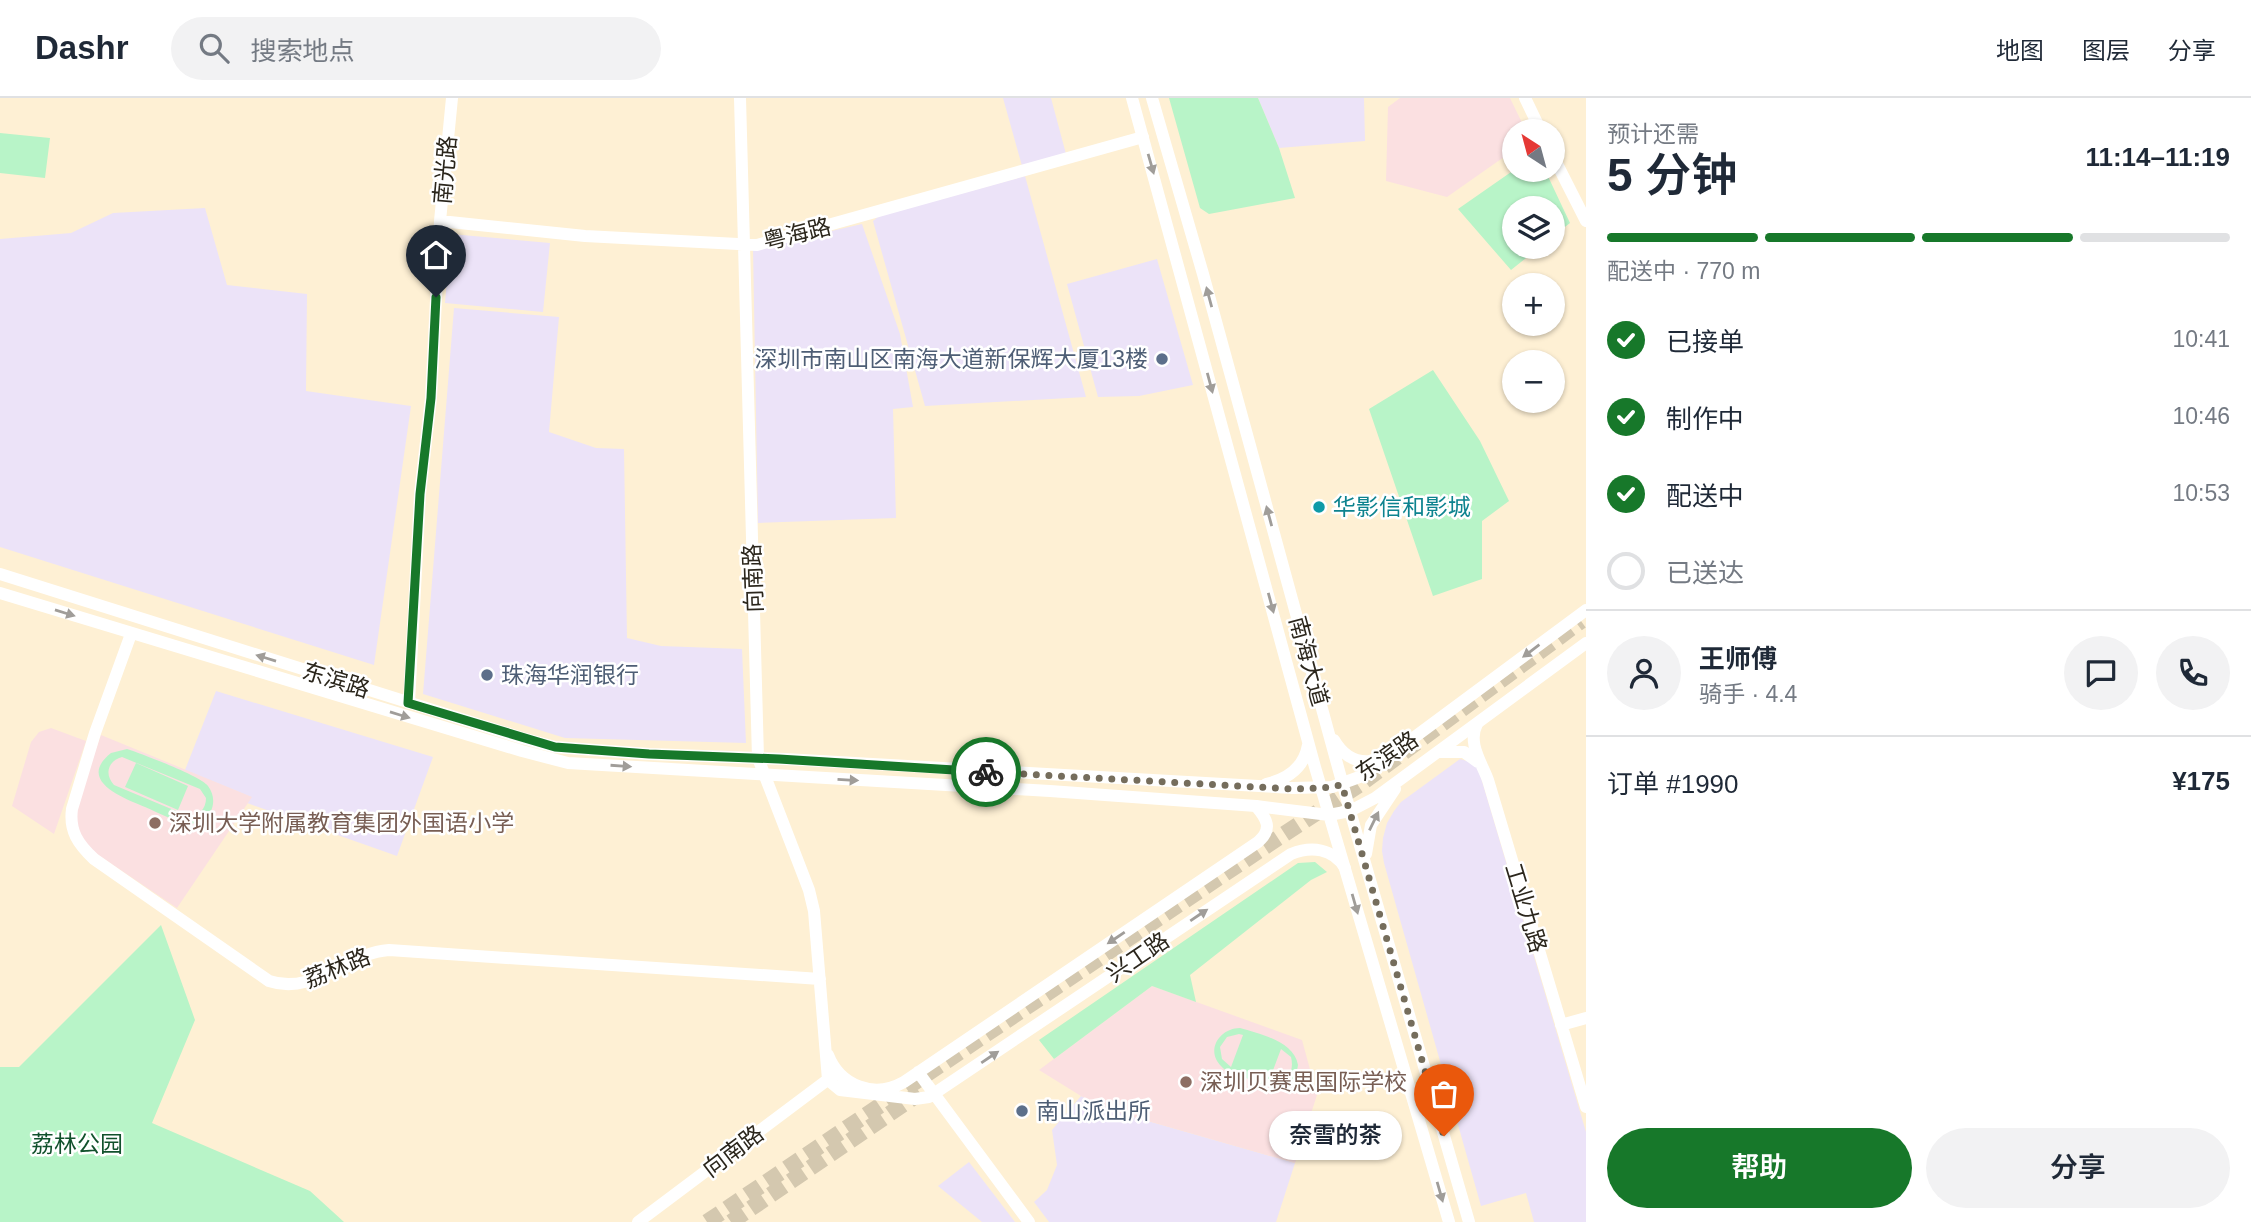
<!DOCTYPE html>
<html lang="zh">
<meta charset="utf-8">
<style>
body{margin:0;font-family:Helvetica,"Noto Sans SC",sans-serif;background:#f2f2f3;color:#1f2937;height:100vh;display:flex;flex-direction:column;font-size:26px;white-space:nowrap}
*{box-sizing:border-box;margin:0}
p{font-size:23px;color:#747a83}
.icon{flex:none;width:38px;height:38px;fill:none;stroke:currentColor;stroke-width:2;stroke-linecap:round;stroke-linejoin:round}
.map{position:relative;flex:1;overflow:hidden}
.side{display:flex;flex-direction:column;background:#fff;width:665px}
.side>*{flex:none}
.needle{width:46px;rotate:324deg}
.buttons{position:absolute;left:1502px;top:21px;display:grid;gap:14px}
.buttons a{display:grid;place-items:center;width:63px;height:63px;border-radius:50%;background:#fff;box-shadow:0 2px 5px #0004;font-size:35px}
.pin{position:absolute;display:grid;place-items:center;width:60px;height:60px;color:#fff;margin:-72px -30px;border-radius:50% 50% 50% 0;rotate:-45deg;box-shadow:0 0 7px #0007}
.pin .icon{rotate:45deg}
.courier{position:absolute;display:grid;place-items:center;width:70px;height:70px;margin:-35px;border:5px solid #17782a;border-radius:50%;background:#fff;color:#222;box-shadow:0 2px 9px #0007}
.bubble{position:absolute;height:49px;border-radius:24px;background:#fff;box-shadow:0 2px 5px #0004;font-size:23px;font-weight:600;line-height:49px;text-align:center}
.headline em{font-style:normal;font-weight:600}
.headline div{display:flex;flex-direction:column-reverse}
.headline{display:flex;align-items:center;justify-content:space-between;height:119px;padding:0 21px}
h1{font-size:46px;font-weight:600;line-height:52px}
.bar{display:grid;grid-template-columns:repeat(4,1fr);gap:10px 7px;align-content:center;height:84px;padding:0 21px}
.bar i{height:9px;border-radius:5px;background:#e0e1e3}
.bar .current{background:#17782a}
.bar p{grid-column:span 4}
.line{display:flex;align-items:center;gap:18px;padding:0 21px;border-top:2px solid #e0e1e3}
.line div{flex:1}
.round{display:grid;place-items:center;flex:none;width:74px;height:74px;border-radius:37px;background:#f2f2f3}
ol{padding:0 21px;list-style:none}
li{display:flex;align-items:center;gap:21px;height:77px}
li p{margin-inline-start:auto}
li .icon{padding:7px;border-radius:50%;background:#17782a;color:#fff;stroke-width:4}
li:last-child{color:#747a83}
li i{width:38px;height:38px;border:4px solid #e0e1e3;border-radius:50%}
.primary-button{display:flex;gap:14px;margin-top:auto;padding:14px 21px}
.primary-button a{flex:1;height:80px;border-radius:42px;background:#17782a;color:#fff;font-size:28px;font-weight:600;line-height:80px;text-align:center}
.primary-button a+a{background:#f2f2f3;color:#1f2937}
header{display:flex;align-items:center;gap:42px;box-sizing:border-box;height:98px;padding:0 35px;background:#fff;border-bottom:2px solid #e0e1e3}
header strong{font-size:33px}
nav{display:flex;gap:38px;margin-inline-start:auto;font-size:24px}
.search{width:490px;height:63px;background:#f2f2f3;display:flex;align-items:center;gap:18px;box-sizing:border-box;padding:0 24px;border-radius:38px;color:#747a83;font-size:26px}
main{display:flex;flex:1;min-height:0}
.map>svg:first-child{display:block}
.commercial{fill:#ece3f8}
.education{fill:#fbe0e1}
.green{fill:#b8f4c8;fill-rule:evenodd}
.lines{fill:none;stroke-linecap:round;stroke-linejoin:round}
.highway-tunnel{stroke:#d4c8af;stroke-width:16;stroke-dasharray:16 8;stroke-linecap:butt}
.secondary{stroke:#fff;stroke-width:12}
.primary{stroke:#fff;stroke-width:12}
.oneway{fill:#a09d99}
.done{stroke:#756d5c;stroke-width:7;stroke-dasharray:0 12.6}
.route{stroke:#17782a;stroke-width:9}
.service-dot{fill:#5c6f8a;stroke:#fff;stroke-width:2.5}
.culture-dot{fill:#0f9aa8;stroke:#fff;stroke-width:2.5}
.education-dot{fill:#8d6e63;stroke:#fff;stroke-width:2.5}
.labels{text-anchor:middle;stroke-width:5;stroke-linejoin:round;paint-order:stroke}
.street-label{font-size:23px;fill:#2b261c;stroke:#fff}
.service-label{font-size:23px;fill:#4e5e75;stroke:#fff;text-anchor:start}
.culture-label{font-size:23px;fill:#0d838f;stroke:#fff;text-anchor:start}
.education-label{font-size:23px;fill:#785e54;stroke:#fff;text-anchor:start}
.park-label{font-size:23px;fill:#11512c;stroke:#fff}
</style>
<header>
<strong>Dashr</strong>
<div class="search"><svg class="icon" aria-label="search" viewBox="0 0 24 24"><circle cx="10" cy="10" r="6"/><path d="M15 15l6 6"/></svg>搜索地点</div>
<nav><a>地图</a><a>图层</a><a>分享</a></nav>
</header>
<main>
<div class="map">
<svg width="1586" height="1124" viewBox="0 0 1586 1124">
<rect width="100%" height="100%" fill="#fef0d4"/>
<path class="commercial" d="M1003 0H1051L1066 56 1022 68Z
M1258 0H1364L1365 43 1279 50Z
M1025 78 1086 299 925 308 873 123 879 118Z
M205 110 227 187 307 196 306 293 411 308 374 567 0 449V141L71 135 113 115Z
M862 126 900 236 913 309 893 311 896 420 758 425 753 151Z
M451 136 550 145 543 214 445 205Z
M1157 161 1193 287 1139 298 1098 299 1067 186Z
M454 210 559 219 549 334 596 350 624 351 627 540 661 548 742 551 746 645 565 640 423 596Z
M216 593 433 659 397 758 247 705 251 699 185 672Z
M1460 661 1477 666 1586 1034V1124H1534L1526 1095 1481 1108 1384 765 1382 753 1383 740 1387 725 1394 713 1401 704Z
M1081 998 1120 1015 1295 1065 1276 1124H1049L1034 1104 1047 1092 1057 1067 1052 1032Z
M969 1064 1015 1124H982L938 1088Z"/>
<path class="education" d="M1400 0H1510L1526 33H1514V52L1447 99 1386 83 1388 9Z
M51 630 86 643 54 736 12 708 31 644 39 634Z
M101 637 252 699 177 810 88 750 81 740 75 721 79 698Z
M1152 888 1302 942 1317 997 1295 1065 1120 1015 1081 998 1039 972Z"/>
<path class="green" d="M1169 0H1258L1279 50 1295 100 1209 116 1200 110Z
M0 35 50 40 45 80 0 75Z
M1514 72H1545L1570 125 1552 139V110H1514V149H1540L1511 172 1458 111Z
M1433 272 1480 343 1509 403 1482 423V481L1433 498 1369 311Z
M127 651C142 656 201 678 208 688 214 696 215 706 210 715 205 724 196 726 186 726 172 722 159 715 145 709 124 700 76 683 111 655ZM122 659 200 691 206 700C206 711 199 718 188 718L114 687C104 676 108 663 122 659Z
M136 665 188 688 178 712 125 689Z
M1315 764 1327 774 1311 782 1190 877 1196 904 1152 888 1054 961 1039 942 1298 765Z
M161 827 195 922 152 1025 310 1093 344 1124H0V969H19Z
M1240 930C1260 936 1294 943 1298 967 1293 1000 1266 988 1246 980 1237 977 1227 975 1221 968 1205 952 1220 930 1240 930ZM1239 936 1243 937 1231 969 1222 961 1220 949 1227 939ZM1281 951 1291 959C1295 975 1286 986 1269 983Z"/>
<g class="lines">
<path class="highway-tunnel" d="M707 1124 1263 750 1362 685 1581 523
M731 1124 920 995"/>
<path class="secondary" d="M740 0 758 660 809 792 814 813 828 982
M1525 0 1541 33
M1552 56 1586 123
M440 123 585 138 757 147 1143 39
M131 536 95 635 72 711C69 733 78 746 94 761L269 883C314 898 346 855 389 852L820 881
M409 605 420 396 431 300 440 123 452 0
M1477 626C1467 645 1482 665 1488 682L1586 1009
M1439 654H1464L1478 664
M1561 927 1586 920
M828 957C840 988 874 1001 904 984L1258 744C1273 731 1267 721 1256 708
M918 974 1029 1124
M828 982 840 992 915 1001 929 999 1291 756C1311 748 1333 750 1345 770
M638 1124 834 977"/>
<path class="primary" d="M1132 0 1315 669 1449 1124
M1152 0 1203 176 1350 713 1469 1124
M0 476 522 640 555 649 649 656 785 661 1293 690 1332 689 1362 678 1586 512
M0 495 522 653 568 665 1050 693 1256 708 1329 717 1350 713 1375 700 1586 545
M1334 642C1345 661 1362 668 1383 660
M1266 686C1288 681 1304 670 1308 647
M1366 756 1371 727 1395 691"/>
</g>
<defs><path id="oneway-solid" d="M-6-.8H1V-3.2L6.5 0L1 3.2V.8H-6Z" transform="scale(1.75)"/></defs>
<g class="oneway">
<use href="#oneway-solid" transform="translate(1151 66) rotate(74)"/>
<use href="#oneway-solid" transform="translate(1209 199) rotate(-105)"/>
<use href="#oneway-solid" transform="translate(1210 285) rotate(75)"/>
<use href="#oneway-solid" transform="translate(1269 418) rotate(-105)"/>
<use href="#oneway-solid" transform="translate(1271 505) rotate(75)"/>
<use href="#oneway-solid" transform="translate(65 515) rotate(17)"/>
<use href="#oneway-solid" transform="translate(1531 553) rotate(143)"/>
<use href="#oneway-solid" transform="translate(266 560) rotate(-163)"/>
<use href="#oneway-solid" transform="translate(400 617) rotate(17)"/>
<use href="#oneway-solid" transform="translate(621 668) rotate(4)"/>
<use href="#oneway-solid" transform="translate(848 682) rotate(3)"/>
<use href="#oneway-solid" transform="translate(1374 723) rotate(-64)"/>
<use href="#oneway-solid" transform="translate(1355 806) rotate(74)"/>
<use href="#oneway-solid" transform="translate(1199 817) rotate(-34)"/>
<use href="#oneway-solid" transform="translate(1116 840) rotate(146)"/>
<use href="#oneway-solid" transform="translate(990 959) rotate(-34)"/>
<use href="#oneway-solid" transform="translate(1440 1094) rotate(74)"/>
</g>
<g class="lines">
<path class="done" d="M986 674 1293 691 1322 690 1342 687 1444 1038"/>
<path class="route" d="M436 199 431 300 420 396 408 605 555 649 649 656 779 661 986 674"/>
</g>
<g class="service-dot">
<circle cx="1162" cy="261" r="7"/>
<circle cx="487" cy="577" r="7"/>
<circle cx="1022" cy="1013" r="7"/>
</g>
<circle class="culture-dot" cx="1319" cy="409" r="7"/>
<g class="education-dot">
<circle cx="155" cy="725" r="7"/>
<circle cx="1186" cy="984" r="7"/>
</g>
<g class="labels">
<g class="street-label">
<text transform="translate(445 72) rotate(-85)" y="8">南光路</text>
<text transform="translate(797 136) rotate(-14)" y="8">粤海路</text>
<text transform="translate(753 480) rotate(-92)" y="8">向南路</text>
<text transform="translate(1309 563) rotate(75)" y="8">南海大道</text>
<text transform="translate(336 582) rotate(17)" y="8">东滨路</text>
<text transform="translate(1387 658) rotate(-34)" y="8">东滨路</text>
<text transform="translate(1526 810) rotate(73)" y="8">工业九路</text>
<text transform="translate(1138 859) rotate(-34)" y="8">兴工路</text>
<text transform="translate(337 870) rotate(-22)" y="8">荔林路</text>
<text transform="translate(733 1053) rotate(-37)" y="8">向南路</text>
</g>
<g class="service-label">
<text x="1148" y="269" text-anchor="end">深圳市南山区南海大道新保辉大厦13楼</text>
<text x="501" y="585">珠海华润银行</text>
<text x="1036" y="1021">南山派出所</text>
</g>
<g class="culture-label">
<text x="1333" y="417">华影信和影城</text>
</g>
<g class="education-label">
<text x="169" y="733">深圳大学附属教育集团外国语小学</text>
<text x="1200" y="992">深圳贝赛思国际学校</text>
</g>
<g class="park-label">
<text x="77" y="1054">荔林公园</text>
</g>
</g>
</svg>
<div class="buttons">
<a><svg class="needle" viewBox="-14 -14 28 28"><path d="M0-13l5 13h-10z" fill="#e53935"/><path d="M0 13l5-13h-10z" fill="#747a83"/></svg></a>
<a><svg class="icon" aria-label="layers" viewBox="0 0 24 24"><path d="M12 4l9 5-9 5-9-5zM3 14l9 5 9-5"/></svg></a>
<a>+</a>
<a>−</a>
</div>
<div class="pin" style="left:1444px;top:1038px;background:#ea580c"><svg class="icon" aria-label="bag" viewBox="0 0 24 24"><path d="M5 8h14l-1 12H6zM9 8a3 3 0 0 1 6 0"/></svg></div>
<div class="pin" style="left:436px;top:199px;background:#1f2937"><svg class="icon" aria-label="home" viewBox="0 0 24 24"><path d="M3 11l9-7 9 7M6 9v11h12V9"/></svg></div>
<div class="courier" style="left:986px;top:674px"><svg class="icon" aria-label="bike" viewBox="0 0 24 24"><circle cx="6" cy="16" r="4"/><circle cx="18" cy="16" r="4"/><path d="M6 16l4-8h5l3 8M10 8l3 8H6M13 5h3"/></svg></div>
<div class="bubble" style="left:1269px;top:1013px;width:133px">奈雪的茶</div>
</div>
<section class="side">
<div class="headline"><div><h1>5 分钟</h1><p>预计还需</p></div><em>11:14–11:19</em></div>
<div class="bar"><i class="current"></i><i class="current"></i><i class="current"></i><i></i><p>配送中 · 770 m</p></div>
<ol>
<li><svg class="icon" aria-label="check" viewBox="0 0 24 24"><path d="M5 12l5 5 9-10"/></svg>已接单<p>10:41</p></li>
<li><svg class="icon" aria-label="check" viewBox="0 0 24 24"><path d="M5 12l5 5 9-10"/></svg>制作中<p>10:46</p></li>
<li><svg class="icon" aria-label="check" viewBox="0 0 24 24"><path d="M5 12l5 5 9-10"/></svg>配送中<p>10:53</p></li>
<li><i></i>已送达</li>
</ol>
<div class="line" style="height:126px"><a class="round"><svg class="icon" aria-label="person" viewBox="0 0 24 24"><circle cx="12" cy="8" r="4"/><path d="M4 21q1-7 8-7t8 7"/></svg></a><div><b>王师傅</b><p>骑手 · 4.4</p></div><a class="round"><svg class="icon" aria-label="chat" viewBox="0 0 24 24"><path d="M4 5h16v11H9l-5 4z"/></svg></a><a class="round"><svg class="icon" aria-label="phone" viewBox="0 0 24 24"><path d="M5 4h4l2 5-3 2q2 4 5 5l2-3 5 2v4C11 20 4 13 5 4z"/></svg></a></div>
<div class="line" style="height:91px"><div>订单 #1990</div><b>¥175</b></div>
<div class="primary-button"><a>帮助</a><a>分享</a></div>
</section>
</main>
